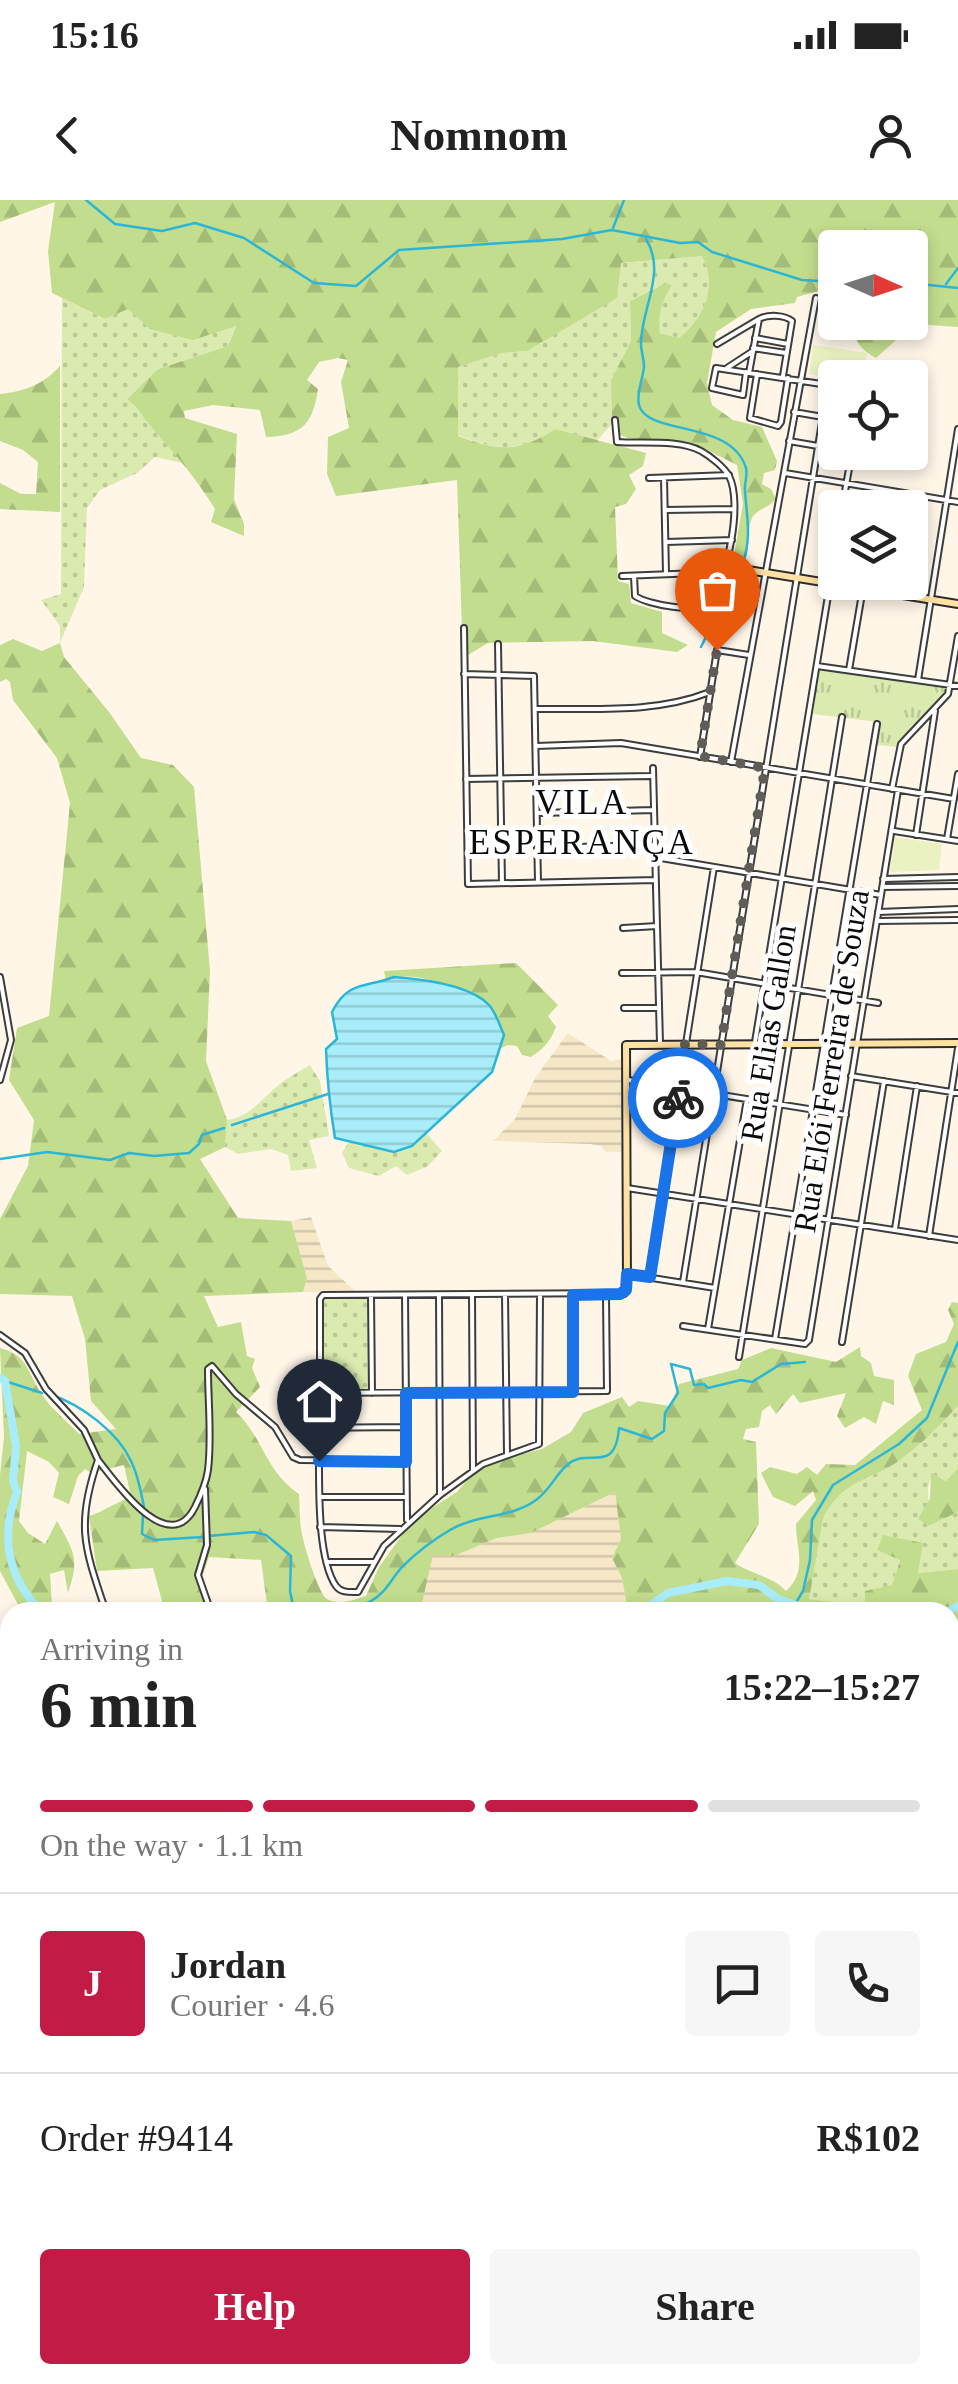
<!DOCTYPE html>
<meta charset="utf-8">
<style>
body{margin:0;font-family:Georgia,serif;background:#f6f6f6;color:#222;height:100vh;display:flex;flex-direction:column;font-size:38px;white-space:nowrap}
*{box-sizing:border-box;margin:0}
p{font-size:32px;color:#767676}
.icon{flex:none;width:55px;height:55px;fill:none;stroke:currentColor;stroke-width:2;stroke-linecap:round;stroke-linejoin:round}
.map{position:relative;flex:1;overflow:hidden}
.drawer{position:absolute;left:0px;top:1402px;width:960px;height:782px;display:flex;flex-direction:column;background:#fff;border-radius:30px 30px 0 0;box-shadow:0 5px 15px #0003}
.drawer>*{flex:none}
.needle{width:65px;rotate:93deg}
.fabs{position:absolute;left:818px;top:30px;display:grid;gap:20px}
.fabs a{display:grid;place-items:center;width:110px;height:110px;border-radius:10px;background:#fff;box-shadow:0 5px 15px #0003;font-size:50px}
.pin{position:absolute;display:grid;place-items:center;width:85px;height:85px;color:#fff;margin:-102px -42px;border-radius:50% 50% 50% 0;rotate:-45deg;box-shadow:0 0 10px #0007}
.pin .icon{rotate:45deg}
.courier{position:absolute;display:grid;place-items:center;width:100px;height:100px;margin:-50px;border:8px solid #1a73e8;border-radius:50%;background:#fff;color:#222;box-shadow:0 2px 12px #0007}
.head em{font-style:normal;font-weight:800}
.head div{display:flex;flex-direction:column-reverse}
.head{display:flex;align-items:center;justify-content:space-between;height:170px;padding:0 40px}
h1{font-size:65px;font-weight:800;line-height:75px}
.bar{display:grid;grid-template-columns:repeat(4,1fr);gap:15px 10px;align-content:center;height:120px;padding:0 40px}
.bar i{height:12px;border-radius:8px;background:#e0e0e0}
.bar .on{background:#c21b46}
.bar p{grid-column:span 4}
.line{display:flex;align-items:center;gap:25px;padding:0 40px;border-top:2px solid #e0e0e0}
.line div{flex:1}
.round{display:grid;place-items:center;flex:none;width:105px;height:105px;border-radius:10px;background:#f6f6f6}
.cta{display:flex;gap:20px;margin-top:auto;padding:20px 40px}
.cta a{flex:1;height:115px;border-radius:10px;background:#c21b46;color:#fff;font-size:40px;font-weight:800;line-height:115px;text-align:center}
.cta a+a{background:#f6f6f6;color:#222}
.status{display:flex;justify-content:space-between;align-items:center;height:70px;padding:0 50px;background:#fff;direction:ltr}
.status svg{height:28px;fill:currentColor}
header{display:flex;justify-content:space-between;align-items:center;height:130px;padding:0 40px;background:#fff;font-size:45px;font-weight:800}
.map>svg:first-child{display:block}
.farmland{fill:url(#farmland-rules)}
.grass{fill:url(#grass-dots)}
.forest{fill:url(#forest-firs)}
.park{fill:url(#park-tufts)}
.pitch{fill:#ebf2c2}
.water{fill:url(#water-rules);stroke:#2cb6d5;stroke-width:2.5}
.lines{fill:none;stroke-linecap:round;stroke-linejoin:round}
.stream{stroke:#2cb6d5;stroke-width:2.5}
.river{stroke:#a9edfa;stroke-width:8}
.street-casing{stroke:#3d3d3d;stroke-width:8}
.secondary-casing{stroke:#2c2c2c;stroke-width:10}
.street{stroke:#fff;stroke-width:4}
.secondary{stroke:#ffe1a3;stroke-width:6}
.done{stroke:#605d58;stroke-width:10;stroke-dasharray:0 18}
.route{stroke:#1a73e8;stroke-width:12}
.labels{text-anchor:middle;stroke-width:10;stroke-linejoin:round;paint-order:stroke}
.street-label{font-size:32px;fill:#0a0a0a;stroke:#fff}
.neighbourhood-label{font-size:35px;letter-spacing:2.5px;fill:#0a0a0a;stroke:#fff}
</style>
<div class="status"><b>15:16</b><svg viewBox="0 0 49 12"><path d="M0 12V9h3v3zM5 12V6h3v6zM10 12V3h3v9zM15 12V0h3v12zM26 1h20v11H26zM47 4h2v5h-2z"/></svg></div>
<header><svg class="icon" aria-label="back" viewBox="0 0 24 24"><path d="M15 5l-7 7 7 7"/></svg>Nomnom<svg class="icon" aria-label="person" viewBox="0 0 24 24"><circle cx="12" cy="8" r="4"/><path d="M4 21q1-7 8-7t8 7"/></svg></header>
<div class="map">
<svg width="958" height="2184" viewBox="0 0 958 2184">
<defs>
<pattern id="farmland-rules" width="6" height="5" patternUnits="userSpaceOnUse" patternTransform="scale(2.5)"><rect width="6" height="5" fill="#f6e8c7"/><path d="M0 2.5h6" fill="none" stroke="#d2c6aa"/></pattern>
<pattern id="grass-dots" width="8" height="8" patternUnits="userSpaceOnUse" patternTransform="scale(2.5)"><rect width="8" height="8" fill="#dbebb0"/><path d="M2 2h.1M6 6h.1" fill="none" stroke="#bbc896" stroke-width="1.8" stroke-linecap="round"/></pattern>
<pattern id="forest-firs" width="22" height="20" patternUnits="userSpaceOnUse" patternTransform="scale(2.5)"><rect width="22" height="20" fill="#c2dd8e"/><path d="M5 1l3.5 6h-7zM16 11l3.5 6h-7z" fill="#a5bc79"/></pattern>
<pattern id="park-tufts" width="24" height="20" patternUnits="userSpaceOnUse" patternTransform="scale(2.5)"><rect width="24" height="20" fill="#dbebb0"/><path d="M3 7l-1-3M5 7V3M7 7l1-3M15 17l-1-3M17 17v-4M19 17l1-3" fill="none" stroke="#bbc896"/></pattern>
<pattern id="water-rules" width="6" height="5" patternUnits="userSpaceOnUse" patternTransform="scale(2.5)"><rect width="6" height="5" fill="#a9edfa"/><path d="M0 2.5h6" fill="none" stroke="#90cad5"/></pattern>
</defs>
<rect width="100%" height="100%" fill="#fff6e8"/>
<path class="farmland" d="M568 833 611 861 621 859V952H606L601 946 590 944 493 941 515 919 535 878Z
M311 1017 328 1066 356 1092H303L307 1078 291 1021Z
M615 1292 621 1339 612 1358 622 1378 628 1412H420L433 1354 454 1356 497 1338 531 1333Z"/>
<path class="grass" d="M702 56C718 86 704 118 679 138L660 133C658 115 660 102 672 87H657L630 101 631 141 611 180 615 220 596 242 555 229C519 253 498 251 457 235L458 167 502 153 527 151 559 131 621 63Z
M62 98 105 119 128 108 150 129 236 125 228 146 158 169 128 198 143 210 147 223 187 264 155 257 137 273 100 290 87 308 84 387 60 443V426L41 400 61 394Z
M310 865 320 881 329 936 309 940 317 968 291 971 288 955 271 949 238 954 225 947 227 920C251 917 263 897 281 883 290 876 300 871 310 865Z
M426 933 442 951 428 966 407 975 396 966 379 976 349 968 342 953 350 940 359 946H412Z
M322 1099H368L369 1190 323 1189Z
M958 1206V1268L946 1281 932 1274 928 1287 929 1326 958 1312V1369L917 1373 900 1359 892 1385 866 1406 809 1399C813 1383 820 1322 825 1314 843 1280 872 1280 900 1260 922 1244 940 1225 958 1206Z"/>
<path class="forest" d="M0 0H958V127L914 124 876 158C860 150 854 139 850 123L910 122V48H835V100L826 89 797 97 795 103 751 109 716 132 707 183 712 205 733 220 762 227 777 261 775 270 764 273 762 284 771 289 776 299C768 308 763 307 755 314 747 320 749 345 747 356L741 358 734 355 743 304 737 265 701 247 628 238 618 234 612 215 611 180 631 141 630 101 666 83 672 86C661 102 658 114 660 133L679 138C704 118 718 86 702 56L621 63 617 98 527 151 502 153 458 167V236C498 251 519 253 555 229L646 253 643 266 629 275 636 289 626 304 615 307 618 381 629 384 631 403 662 412V433L688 445 677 452 593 441 488 443 463 458 457 280 336 296 327 274 328 237 349 228 341 182 348 160 338 158 319 162 307 180 318 189C313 224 302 236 266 237L260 210 213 205 184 211 185 218 237 234 234 299 244 324V336L211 322 215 309C195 277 177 256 152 228 142 217 140 208 127 199L158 169 228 146 236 126 193 140 150 129 128 109 105 119 52 93 48 51 55 2 0 22Z
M60 166V312L0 309V283L21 294H36L38 262 23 250 0 241V194C26 191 42 185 60 166Z
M13 439 42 451 60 443 64 457 109 512 141 558 173 565 194 587 210 771 206 861 227 920 225 947 200 959 238 1018 291 1021 307 1078 303 1092 204 1096 218 1127 241 1122 247 1156 255 1159 252 1168 260 1187 236 1212C263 1237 265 1271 299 1294 300 1307 299 1321 302 1334 304 1346 319 1395 327 1399 341 1406 352 1400 366 1396L379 1367 405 1331 419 1316 457 1292 473 1273 496 1261 542 1249 571 1232 583 1213 622 1197 629 1207 638 1201 670 1206 679 1184 738 1169 742 1160 771 1148 836 1162 860 1147 861 1156 871 1163 874 1176 894 1180V1205L883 1201 876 1224 864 1217 845 1228 837 1216 846 1193 800 1203 793 1194 776 1214 770 1205 762 1211 759 1227 746 1229 743 1239 756 1242 759 1324 735 1363C752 1375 773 1376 786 1391 808 1371 796 1349 796 1324L816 1300 813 1291 795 1306 773 1297 761 1273 770 1267 797 1274 807 1267 817 1275 826 1264 855 1265 922 1210 908 1176 916 1154 946 1142 954 1124 948 1110 952 1102 958 1103V1206C940 1225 922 1244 900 1260 871 1281 846 1278 825 1314 821 1321 813 1383 809 1399L865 1406V1391L892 1385 900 1360 877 1350 883 1335 923 1343 918 1373 958 1369V1806H955L950 1782V1412H628L622 1378 612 1358 621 1339 615 1292 531 1333 497 1338 454 1356 433 1355 420 1412H268L261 1360 209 1357 199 1386 208 1412H165L153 1368 97 1371 89 1316C105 1311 116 1302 131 1297L124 1265 91 1273 85 1269 78 1276 69 1304 53 1297 59 1273 49 1262 27 1251 19 1321 28 1333 45 1344 57 1321C74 1352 80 1358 68 1393L64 1370 50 1374 52 1406 68 1408 69 1412H22L0 1371V1275L4 1237 0 1148C28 1155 27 1172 41 1193 50 1208 67 1221 79 1234L116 1229 91 1201 85 1139 72 1096 0 1094V1019L28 966 34 920 9 880 17 828 49 816 70 603 57 558 13 500 10 482 6 479 0 482V445Z
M516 763 558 805 548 816 556 827C550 842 544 848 531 857L522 855 517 846 508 845 497 850 488 804C462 789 416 768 386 780L384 771Z
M958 1268V1312L929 1326 918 1319 930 1298 931 1273 946 1281Z
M950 2006 958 2009V2136L950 2163Z
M0 2076 10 2119V2175H147L154 2184H0Z
M275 2175H390L387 2184H270Z
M812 2175H946L944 2184H844Z"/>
<path class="park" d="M818 470 948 487V490L897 547 876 545 878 522 813 514Z"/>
<path class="pitch" d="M813 145 867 153 863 177 835 179 809 174Z
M895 637 942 644 939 670 890 672Z"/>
<path class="water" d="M394 777C421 779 469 784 489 805 496 813 500 826 504 835L492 872 412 946 394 952 335 938C330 908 327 878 326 849L337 839 332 812C348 780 366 788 394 777Z"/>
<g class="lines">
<path class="stream" d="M86 0 115 24 162 31 195 23 244 38 314 83 356 86 399 50 562 39 612 30 680 43 698 42 712 52 802 80 835 82
M613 28 624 0
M646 39C667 73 641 108 641 144 641 151 644 159 644 167 643 179 636 193 639 205 647 236 731 219 746 268 748 275 744 284 745 291 747 320 752 337 742 366
M910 83 958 88
M946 84 958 68
M701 447 723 402 736 390 742 374
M232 925 328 894
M0 959 47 952 110 960 129 953 154 956 189 953 199 944 202 935 224 928
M5 1181 42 1193
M52 1195C81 1205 118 1232 131 1261 138 1275 141 1292 144 1307
M143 1315 142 1334 154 1340 203 1337
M208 1336 254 1332 266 1335 291 1356 290 1391 294 1410 300 1412
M794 1406 803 1391 810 1360 812 1320 833 1285 899 1244 927 1218 958 1142
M319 1412C336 1409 356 1409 371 1401 386 1393 391 1379 402 1367 416 1353 433 1340 450 1330 477 1314 512 1318 536 1300 549 1291 555 1276 566 1266 587 1245 615 1277 619 1228L652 1239 664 1231 665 1213 678 1193 671 1164 690 1169 694 1185 704 1184 708 1188 741 1180 752 1182 781 1164 805 1162"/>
<path class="river" d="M0 1178 5 1181 16 1246 13 1281 17 1292C0 1336 7 1378 42 1412
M641 1412 668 1393 727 1381 759 1385 778 1399 817 1412
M905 1412H915
M925 1412 949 1411 958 1406"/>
<g class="street-casing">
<path id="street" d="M755 138 788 144
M717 144 759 119
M753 148 786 153
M727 168 753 151
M749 173 759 119C768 114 785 115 792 121L783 176
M757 174 750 218 778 226 781 222 788 178
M794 212 823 217
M615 220 617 242C642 244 678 239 701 251 710 256 724 267 729 276 743 303 728 379 708 401 697 414 649 405 635 396L634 376
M789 241 818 246
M785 273 958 302
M649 278 729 275
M664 278 666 373
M842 308 852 252
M877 308 880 290
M665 310 733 309
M910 314 913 295
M666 342 732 340
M622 376 724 372
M464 428 468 684 656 680
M498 444 502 683
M817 466 958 486
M849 470 864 382
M464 474 534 476 538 682
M918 480 958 229
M535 509C594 508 654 514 710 492
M536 546 621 543 954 599
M700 557 717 450 749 455
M731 562 816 98
M653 568 660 844
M466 579 651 576
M892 589 901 544 948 494 958 436
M539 613 654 610
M894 631 958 641
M916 635 935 511
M947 639 958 574
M537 648 655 645
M655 657 881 695
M883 679 958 677
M883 687 958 686
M878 712 958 709
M877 721 958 720
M623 728 657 726
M622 773 696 772 878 803
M0 777 11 840 0 880
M624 808H659
M755 842 835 353
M851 876 958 893
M628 880 846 915
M627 988 958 1040
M895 1029 917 886
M929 1036 958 848
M627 1074 715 1088
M649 1077 714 667
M683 1082 828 185 716 168 712 188 743 195 746 172
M371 1095 372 1193
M405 1095 407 1320
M439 1095 440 1295
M472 1095 473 1270
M505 1095 507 1254
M683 1126 805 1144 809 1140 898 590
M708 1129 747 899
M0 1135 25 1153 46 1189 84 1230 98 1260C75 1326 85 1349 106 1412
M775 1139 877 524
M842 1142 884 881
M739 1157 842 517
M573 1190V1095
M305 1193 607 1191 606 1095
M320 1193V1099L323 1095 624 1093
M288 1208 302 1228 406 1227
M98 1260C116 1283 169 1359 195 1307 201 1295 206 1284 208 1270 212 1237 208 1203 208 1169L212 1166 236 1194 275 1227 293 1257 300 1260 406 1261
M319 1261C319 1292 318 1360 336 1386 341 1393 350 1392 358 1392L384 1346 440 1295 483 1264 539 1244 540 1094
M205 1289 207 1345 198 1375 211 1412
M321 1297H406
M320 1327 400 1329
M328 1362H373
M950 1508 958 1511
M950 1566 958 1555
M950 1781 958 1835
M950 1843 958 1845
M950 1887 958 1891
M0 1967 10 1983
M950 1978 958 1980
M469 2175 497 2184
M667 2184 670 2175"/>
</g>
<g class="secondary-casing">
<path id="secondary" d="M724 372 748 370 958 404
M624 1093 627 1086 626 845 958 843
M948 2184 958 2152"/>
</g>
<use href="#street" class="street"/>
<use href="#secondary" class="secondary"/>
</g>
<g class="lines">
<path class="done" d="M678 898 685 844 721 845 765 568 700 556 717 450"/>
<path class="route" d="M319 1261 406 1262V1193L573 1192V1095L620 1094 626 1090 627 1074 650 1077 678 898"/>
</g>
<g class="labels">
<g class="street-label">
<text transform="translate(768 833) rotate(-81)" y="11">Rua Elias Gallon</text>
<text transform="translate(831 861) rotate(-81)" y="11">Rua Elói Ferreira de Souza</text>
</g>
<g class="neighbourhood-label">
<text x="582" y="614">VILA<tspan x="582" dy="40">ESPERANÇA</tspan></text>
</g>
</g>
</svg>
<div class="fabs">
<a><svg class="needle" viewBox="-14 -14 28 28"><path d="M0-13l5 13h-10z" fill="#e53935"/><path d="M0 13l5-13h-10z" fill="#767676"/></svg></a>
<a><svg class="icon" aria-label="locate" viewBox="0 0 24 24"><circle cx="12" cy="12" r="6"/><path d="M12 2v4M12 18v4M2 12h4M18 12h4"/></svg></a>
<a><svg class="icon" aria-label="layers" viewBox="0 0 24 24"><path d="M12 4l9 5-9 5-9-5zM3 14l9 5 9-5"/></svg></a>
</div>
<div class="pin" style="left:717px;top:450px;background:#ea580c"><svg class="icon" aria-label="bag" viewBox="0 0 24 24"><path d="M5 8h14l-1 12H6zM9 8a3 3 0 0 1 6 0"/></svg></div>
<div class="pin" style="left:319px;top:1261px;background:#1f2937"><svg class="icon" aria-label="home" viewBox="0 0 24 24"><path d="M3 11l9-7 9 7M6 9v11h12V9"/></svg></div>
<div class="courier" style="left:678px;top:898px"><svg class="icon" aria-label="bike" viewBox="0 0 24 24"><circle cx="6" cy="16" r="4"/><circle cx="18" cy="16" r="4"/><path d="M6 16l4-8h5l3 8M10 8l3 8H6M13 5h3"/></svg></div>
<section class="drawer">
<div class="head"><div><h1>6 min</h1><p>Arriving in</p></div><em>15:22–15:27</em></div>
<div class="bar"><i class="on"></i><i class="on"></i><i class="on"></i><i></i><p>On the way · 1.1 km</p></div>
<div class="line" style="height:180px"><b class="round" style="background:#c21b46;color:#fff">J</b><div><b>Jordan</b><p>Courier · 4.6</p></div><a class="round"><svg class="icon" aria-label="chat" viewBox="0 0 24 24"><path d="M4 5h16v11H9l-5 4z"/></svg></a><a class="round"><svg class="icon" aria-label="phone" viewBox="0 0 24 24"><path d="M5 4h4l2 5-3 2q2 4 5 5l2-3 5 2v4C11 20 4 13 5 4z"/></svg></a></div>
<div class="line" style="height:130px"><div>Order #9414</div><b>R$102</b></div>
<div class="cta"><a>Help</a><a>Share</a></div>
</section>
</div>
